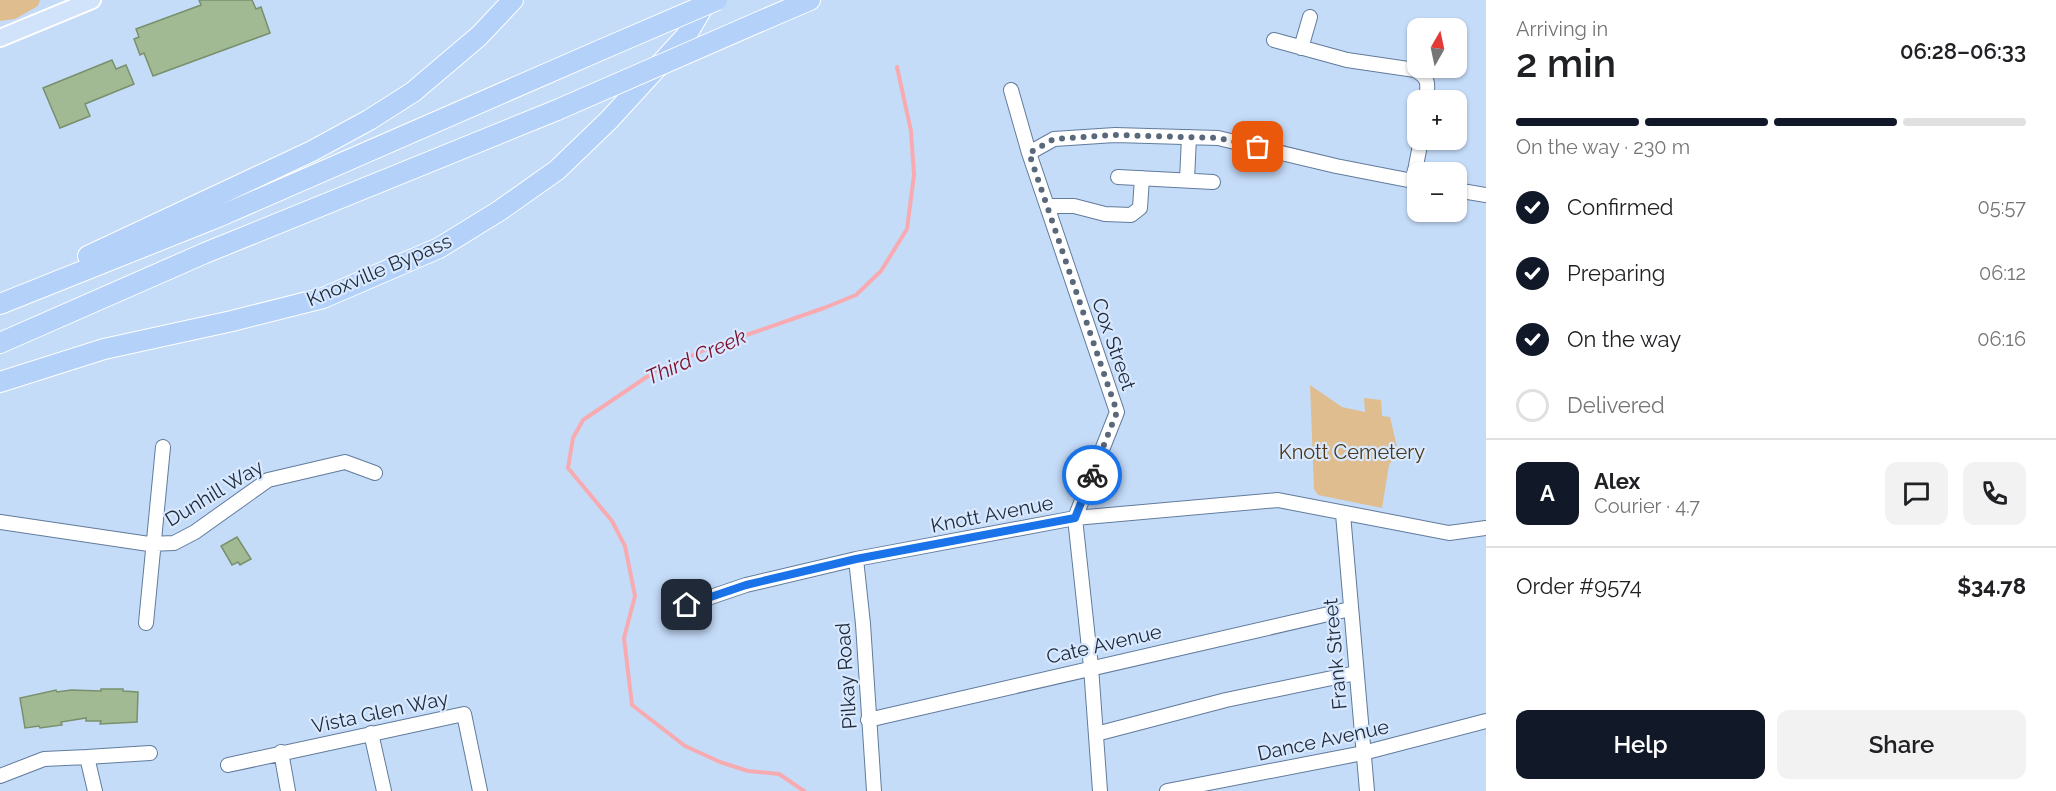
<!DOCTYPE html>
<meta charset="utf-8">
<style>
body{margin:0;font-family:Raleway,sans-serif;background:#f2f2f2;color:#202124;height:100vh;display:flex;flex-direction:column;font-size:22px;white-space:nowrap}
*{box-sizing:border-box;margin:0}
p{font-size:20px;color:#757577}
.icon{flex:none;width:33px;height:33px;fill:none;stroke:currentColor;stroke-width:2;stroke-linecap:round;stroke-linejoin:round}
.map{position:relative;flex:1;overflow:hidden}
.details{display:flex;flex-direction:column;background:#fff;width:570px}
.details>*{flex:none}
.needle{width:39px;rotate:9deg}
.buttons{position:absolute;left:1407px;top:18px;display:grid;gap:12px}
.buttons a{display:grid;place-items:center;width:60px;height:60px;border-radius:12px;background:#fff;box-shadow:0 2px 4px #0004;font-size:30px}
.pin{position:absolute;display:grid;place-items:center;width:51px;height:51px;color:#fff;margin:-26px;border-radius:12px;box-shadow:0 3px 9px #0006}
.courier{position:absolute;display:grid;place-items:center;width:60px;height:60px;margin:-30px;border:4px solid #1a73e8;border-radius:50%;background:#fff;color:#222;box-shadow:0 2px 8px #0007}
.headline em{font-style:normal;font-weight:600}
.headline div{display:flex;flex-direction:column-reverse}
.headline{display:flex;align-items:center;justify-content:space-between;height:102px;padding:0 30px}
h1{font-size:39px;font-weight:600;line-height:45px}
.bar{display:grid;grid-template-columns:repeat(4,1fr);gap:9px 6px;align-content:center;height:72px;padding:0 30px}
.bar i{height:8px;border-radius:4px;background:#e0e0e0}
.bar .active{background:#111827}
.bar p{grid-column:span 4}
.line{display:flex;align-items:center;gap:15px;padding:0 30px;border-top:2px solid #e0e0e0}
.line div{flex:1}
.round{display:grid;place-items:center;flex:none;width:63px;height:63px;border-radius:12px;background:#f2f2f2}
ol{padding:0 30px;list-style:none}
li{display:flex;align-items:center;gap:18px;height:66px}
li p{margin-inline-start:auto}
li .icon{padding:6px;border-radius:50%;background:#111827;color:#fff;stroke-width:4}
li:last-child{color:#757577}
li i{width:33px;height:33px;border:3px solid #e0e0e0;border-radius:50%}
.primary-button{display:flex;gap:12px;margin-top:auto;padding:12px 30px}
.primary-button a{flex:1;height:69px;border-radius:12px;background:#111827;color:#fff;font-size:24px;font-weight:600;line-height:69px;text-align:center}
.primary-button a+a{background:#f2f2f2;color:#202124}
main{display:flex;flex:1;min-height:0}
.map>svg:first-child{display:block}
.green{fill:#dfbd8f}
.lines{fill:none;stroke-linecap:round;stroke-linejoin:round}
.stream{stroke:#f7abb0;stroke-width:4}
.building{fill:#a1ba94;stroke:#78906c;stroke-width:1.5}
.minor-casing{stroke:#617b9c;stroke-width:16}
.major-casing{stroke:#fff;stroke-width:20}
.highway-casing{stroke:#fff;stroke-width:22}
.minor{stroke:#fff;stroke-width:14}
.major{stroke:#d1e3fb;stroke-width:16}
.highway{stroke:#b3d1f9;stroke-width:20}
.highway-bridge-casing{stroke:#fff;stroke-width:22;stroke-linecap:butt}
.highway-bridge{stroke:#b3d1f9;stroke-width:20}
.done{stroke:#59687b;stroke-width:6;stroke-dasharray:0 10.8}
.route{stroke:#1a73e8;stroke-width:8}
.labels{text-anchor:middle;stroke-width:4.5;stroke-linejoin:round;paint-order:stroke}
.street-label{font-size:20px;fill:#1f2937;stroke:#d7e8ff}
.park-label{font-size:20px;fill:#4c3615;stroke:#d7e8ff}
.water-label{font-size:21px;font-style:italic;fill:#7e0f29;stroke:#d7e8ff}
</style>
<main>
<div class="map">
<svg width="1486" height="791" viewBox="0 0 1486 791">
<rect width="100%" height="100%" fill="#c5dcf9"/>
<path class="green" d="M0 0H40L38 6 15 19 0 21Z
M1310 385 1342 407 1365 412 1364 398 1381 400 1382 416 1390 417 1398 451 1389 465 1382 508 1318 495 1314 489Z"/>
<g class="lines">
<path class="stream" d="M804 791 779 774 748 771 720 762 685 746 632 705 624 638 635 596 625 546 612 521 568 468 573 438 583 420 654 372 709 348 824 308 856 295 881 271 907 229 914 175 911 131 897 67"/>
</g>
<path class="building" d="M199 0H252L256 9 261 7 270 33 153 76 144 53 140 55 134 39 139 37 136 29 201 5Z
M112 60 116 69 126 65 134 84 85 104 90 116 60 128 43 88Z
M237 537 251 559 240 565 238 562 232 565 221 546Z
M101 689H123V691L138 692 137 722 100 724 101 721H86V718L61 722 62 725 40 728 39 726 25 728 20 698 56 690 57 692 71 690 101 691Z"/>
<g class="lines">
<g class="minor-casing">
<path id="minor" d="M1274 40 1347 60 1415 70C1430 78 1428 85 1426 100
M1301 48 1310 17
M1011 90 1029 153 1117 412 1075 518 1091 667 1100 791
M1029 153 1054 139 1115 135 1218 138 1336 166 1418 182
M1118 177 1213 182
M1187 180 1189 137
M1413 181 1421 140
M1456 190 1486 195
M1047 206H1074L1105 214 1131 215 1140 208 1142 178
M1343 514 1367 791
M0 522 149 544 174 543 195 532 268 480 345 462 375 473
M856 559 863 624 874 791
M687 605 746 585 856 559 1075 518 1278 500 1449 533 1486 528
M146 623 163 447
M868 720 1350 609
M371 733 384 791
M1096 734 1226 700 1356 673
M281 752 288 791
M87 757 150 753
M228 765 464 714 480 791
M0 776 44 759 87 757 95 791
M1167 791 1363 753 1486 721"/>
</g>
<g class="major-casing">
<path id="major" d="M0 38 92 0"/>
</g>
<g class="highway-casing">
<path id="highway" d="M761 21 810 0
M88 256 312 151 369 120 413 92 479 36 513 0
M0 304 218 217 603 49
M0 343 205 253 557 110
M0 382 104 349 232 321 323 298 439 248 499 211 557 170 609 120 686 36 707 0"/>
</g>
<use href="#minor" class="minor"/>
<use href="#major" class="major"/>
<use href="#highway" class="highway"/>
<g class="highway-bridge-casing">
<path id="highway-bridge" d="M603 49 717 0
M557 110 761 21"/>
</g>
<use href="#highway-bridge" class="highway-bridge"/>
</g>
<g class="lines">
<path class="done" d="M1092 475 1117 412 1029 153 1054 139 1114 135 1218 138 1258 147"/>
<path class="route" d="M687 605 746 585 856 559 1075 518 1092 475"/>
</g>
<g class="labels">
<g class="street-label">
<text transform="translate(379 270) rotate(-23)" y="7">Knoxville Bypass</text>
<text transform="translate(1114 344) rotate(71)" y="7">Cox Street</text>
<text transform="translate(214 493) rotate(-31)" y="7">Dunhill Way</text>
<text transform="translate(992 514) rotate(-11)" y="7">Knott Avenue</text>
<text transform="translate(1104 644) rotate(-13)" y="7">Cate Avenue</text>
<text transform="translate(1335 654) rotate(-95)" y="7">Frank Street</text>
<text transform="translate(846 676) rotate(-94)" y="7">Pilkay Road</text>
<text transform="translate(380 712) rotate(-12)" y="7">Vista Glen Way</text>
<text transform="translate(1323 740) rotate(-12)" y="7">Dance Avenue</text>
</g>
<g class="park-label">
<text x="1352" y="459">Knott Cemetery</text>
</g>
<g class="water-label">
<text transform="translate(696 357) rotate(-24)" y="7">Third Creek</text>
</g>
</g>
</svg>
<div class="buttons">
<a><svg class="needle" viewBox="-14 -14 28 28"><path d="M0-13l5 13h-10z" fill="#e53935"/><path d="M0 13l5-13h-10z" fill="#757577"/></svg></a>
<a>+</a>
<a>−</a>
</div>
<div class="pin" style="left:1258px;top:147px;background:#ea580c"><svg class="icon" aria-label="bag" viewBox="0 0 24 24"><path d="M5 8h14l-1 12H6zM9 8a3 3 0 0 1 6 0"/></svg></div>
<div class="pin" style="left:687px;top:605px;background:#1f2937"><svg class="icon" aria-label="home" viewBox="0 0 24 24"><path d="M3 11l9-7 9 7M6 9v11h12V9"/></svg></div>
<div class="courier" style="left:1092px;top:475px"><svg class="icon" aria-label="bike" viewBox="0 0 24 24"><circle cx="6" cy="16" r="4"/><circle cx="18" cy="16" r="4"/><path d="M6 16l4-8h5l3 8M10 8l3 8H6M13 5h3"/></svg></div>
</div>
<section class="details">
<div class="headline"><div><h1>2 min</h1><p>Arriving in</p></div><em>06:28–06:33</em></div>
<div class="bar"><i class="active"></i><i class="active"></i><i class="active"></i><i></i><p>On the way · 230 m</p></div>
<ol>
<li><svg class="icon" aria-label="check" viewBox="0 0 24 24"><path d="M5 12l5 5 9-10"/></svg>Confirmed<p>05:57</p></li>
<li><svg class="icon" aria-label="check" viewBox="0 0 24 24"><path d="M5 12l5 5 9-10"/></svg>Preparing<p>06:12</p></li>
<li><svg class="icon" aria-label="check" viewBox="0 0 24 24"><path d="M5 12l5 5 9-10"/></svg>On the way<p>06:16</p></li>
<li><i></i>Delivered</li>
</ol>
<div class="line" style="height:108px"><b class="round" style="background:#111827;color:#fff">A</b><div><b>Alex</b><p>Courier · 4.7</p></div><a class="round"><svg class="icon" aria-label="chat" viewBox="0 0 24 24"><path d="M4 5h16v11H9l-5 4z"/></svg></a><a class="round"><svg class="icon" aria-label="phone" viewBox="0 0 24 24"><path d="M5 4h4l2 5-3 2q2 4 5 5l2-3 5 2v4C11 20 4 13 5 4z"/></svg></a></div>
<div class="line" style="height:78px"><div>Order #9574</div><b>$34.78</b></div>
<div class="primary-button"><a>Help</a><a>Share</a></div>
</section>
</main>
